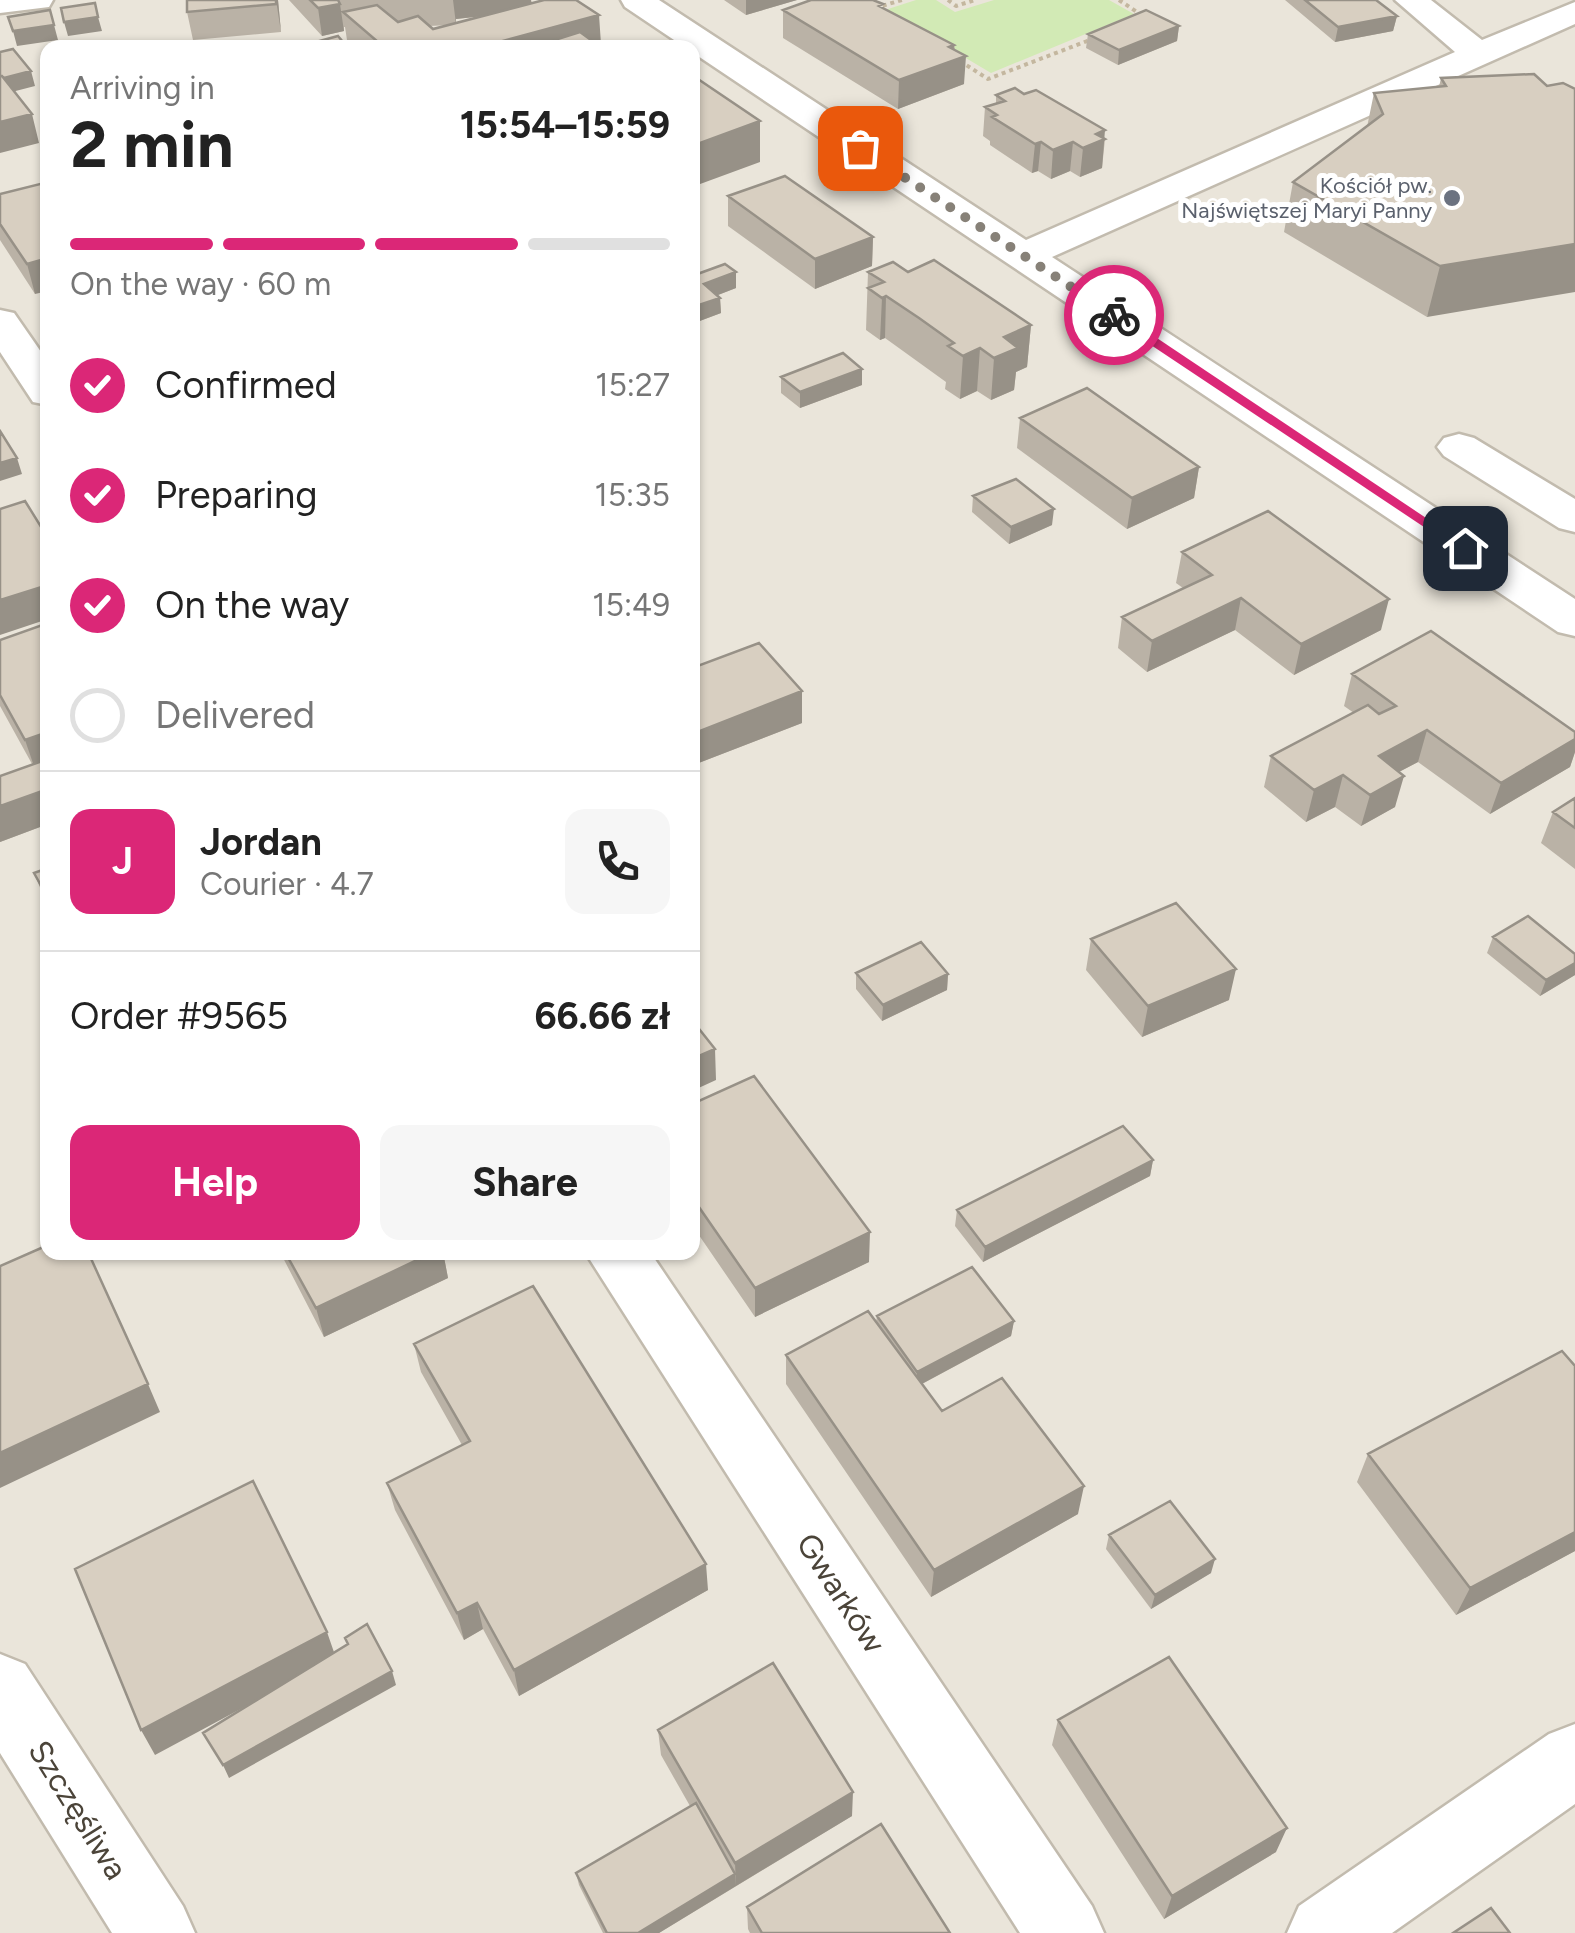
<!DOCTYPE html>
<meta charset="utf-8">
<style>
body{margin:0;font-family:Figtree,sans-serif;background:#f6f6f6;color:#222;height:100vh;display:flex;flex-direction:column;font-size:38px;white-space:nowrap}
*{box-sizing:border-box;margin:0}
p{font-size:32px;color:#767676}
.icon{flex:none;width:55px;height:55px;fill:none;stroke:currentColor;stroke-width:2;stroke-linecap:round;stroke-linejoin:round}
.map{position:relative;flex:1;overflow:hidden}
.panel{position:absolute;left:40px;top:40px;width:660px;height:1220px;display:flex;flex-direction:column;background:#fff;border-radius:20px;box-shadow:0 2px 8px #0004}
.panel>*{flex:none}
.pin{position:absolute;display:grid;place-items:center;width:85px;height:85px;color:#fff;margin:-42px;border-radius:20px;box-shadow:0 5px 15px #0006}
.courier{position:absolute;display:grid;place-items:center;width:100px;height:100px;margin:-50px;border:8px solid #db2777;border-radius:50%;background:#fff;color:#222;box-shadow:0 2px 12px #0007}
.head em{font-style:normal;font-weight:700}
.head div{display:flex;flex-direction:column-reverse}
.head{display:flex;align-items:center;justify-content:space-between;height:170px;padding:0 30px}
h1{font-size:65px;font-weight:700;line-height:75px}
.bar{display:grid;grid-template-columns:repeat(4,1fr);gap:15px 10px;align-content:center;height:120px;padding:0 30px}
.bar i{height:12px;border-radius:8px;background:#e0e0e0}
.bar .active{background:#db2777}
.bar p{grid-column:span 4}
.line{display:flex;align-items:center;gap:25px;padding:0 30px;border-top:2px solid #e0e0e0}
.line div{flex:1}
.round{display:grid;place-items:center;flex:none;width:105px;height:105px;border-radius:20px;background:#f6f6f6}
ol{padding:0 30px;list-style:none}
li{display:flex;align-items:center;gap:30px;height:110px}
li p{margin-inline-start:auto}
li .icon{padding:10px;border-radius:50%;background:#db2777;color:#fff;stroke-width:4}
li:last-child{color:#767676}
li i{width:55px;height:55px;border:5px solid #e0e0e0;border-radius:50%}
.button{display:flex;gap:20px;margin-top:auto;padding:20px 30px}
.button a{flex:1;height:115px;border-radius:20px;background:#db2777;color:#fff;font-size:40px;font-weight:700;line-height:115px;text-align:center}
.button a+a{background:#f6f6f6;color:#222}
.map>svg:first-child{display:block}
.residential{fill:#eae5da;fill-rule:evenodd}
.green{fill:#d2eab5}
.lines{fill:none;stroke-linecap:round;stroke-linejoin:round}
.minor-casing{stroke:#c2bbae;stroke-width:5}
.path{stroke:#c4b79f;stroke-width:4;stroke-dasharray:4 4;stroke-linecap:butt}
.minor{fill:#fff;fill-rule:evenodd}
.wall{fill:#bab2a6;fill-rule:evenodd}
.shaded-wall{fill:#979187}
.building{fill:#d8cfc1;stroke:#979187;stroke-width:2.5}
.route{fill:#db2777}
.done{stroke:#878178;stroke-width:10;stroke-dasharray:0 18}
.worship-dot{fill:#6b7280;stroke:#fff;stroke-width:4}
.labels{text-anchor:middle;stroke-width:10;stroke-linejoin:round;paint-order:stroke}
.far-worship-label{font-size:22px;fill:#5b616d;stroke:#fff;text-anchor:end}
.near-street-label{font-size:32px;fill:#4b4439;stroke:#fff}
</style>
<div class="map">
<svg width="1575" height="1933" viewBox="0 0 1575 1933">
<rect width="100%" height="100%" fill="#f6f3ec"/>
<path class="residential" d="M0 0H1575V1933H0ZM48 48H692V1252H48Z"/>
<path class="green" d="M916 0H936L955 12 994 0H1109L1134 14 991 73 885 10Z"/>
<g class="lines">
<g class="minor-casing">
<path id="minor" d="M0 0H53L49 7 0 13Z
M621 0H659L1026 240 1455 52 1395 0H1431L1482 40 1575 2V24L1052 257 1575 599V636L1558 632 692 52V48H686L625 7Z
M0 310 14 313 48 362V405L33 402 0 352Z
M1459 434 1474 438 1575 499V532L1559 528 1444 456 1437 447 1444 438Z
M585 1252H650L1092 1906 1104 1933H1020Z
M0 1654 25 1664 183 1906 195 1933H112L0 1753Z
M1575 1724V1804L1392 1933H1287L1299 1906 1549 1734Z"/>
</g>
<path class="path" d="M948 0 956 6 975 0
M1119 0 1143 16
M875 8 902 0
M960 61 988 79 1095 38"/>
<use href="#minor" class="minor"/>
</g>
<path class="wall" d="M187 0H278L281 32 193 40 187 12Z
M289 0H531L532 3 601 44H598L602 48H356L347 40 345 27H344V31L322 36ZM482 16 456 23V19ZM451 25 433 29 429 26Z
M724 0H797L746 15Z
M1285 0H1376L1397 16 1393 31 1335 42Z
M883 8 954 45 964 84 898 109 783 38V10Z
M1179 26 1177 41 1118 65 1086 48 1088 34Z
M1534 74 1427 317 1284 232 1293 182 1367 127 1374 93 1439 87 1441 78Z
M1024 94 1105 139 1102 168 1080 177 1070 171 1051 179 1038 171 1032 173 990 145V141L983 136 985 107 996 104V95Z
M48 182 35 294 0 240V194Z
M728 196 873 237 872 266 815 289 728 226Z
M736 272V288L718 295 720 298 721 313 697 322 692 318V276Z
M868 272H908L1031 325 1027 367 1016 372 1014 390 991 400 977 391 960 399 945 389 946 382 885 338 880 340 866 330Z
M862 369V385L800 408 781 393V377Z
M1020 418 1199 467 1194 498 1127 529 1017 448Z
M973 496 1052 525 1009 544 972 512Z
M1182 552 1381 630 1294 675 1235 630 1147 672 1118 648 1122 617 1183 588 1176 583Z
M48 623V824L0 842V776L32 764 0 706V640Z
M692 668 802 691V723L696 764 692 760Z
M1352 674 1575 732V752L1570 767 1490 814 1418 762 1399 772 1395 807 1361 826 1335 807 1306 822 1264 787 1271 756 1354 713 1344 706Z
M1575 798V869L1541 843 1553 812Z
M48 868V907L34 873Z
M1493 937 1575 954V975L1540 996 1487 953Z
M1091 939 1229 1000 1142 1037 1086 970Z
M856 973 948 974 947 990 882 1021 856 989Z
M692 1104 869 1262 755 1317 692 1225Z
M1153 1160 1150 1176 983 1262 955 1226 957 1210Z
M280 1252H443L448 1278 324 1337Z
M877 1316 1014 1321 1011 1336 922 1384 942 1411 1078 1514 931 1597 786 1384V1355L876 1322Z
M414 1344 708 1590 519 1696 483 1629 464 1640 395 1510 387 1483 462 1445 421 1372Z
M1368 1454 1575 1551 1456 1615 1357 1482Z
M1109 1535 1211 1573 1151 1609 1106 1549Z
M1058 1720 1276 1852 1164 1919 1052 1745Z
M658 1730 852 1816 659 1933H603L579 1885 576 1873 690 1806 661 1755Z
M747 1907 950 1933H750L748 1929Z"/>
<path class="shaded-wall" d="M276 0H278L281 32Z
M453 0H531L532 11 456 19V24Z
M746 0H797L746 15Z
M340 4 344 31 322 36 318 8Z
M599 15 601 44 586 48H477Z
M1397 16 1393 31 1335 42 1338 27Z
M98 17 102 31 68 36 64 22Z
M54 25 58 40 17 46 13 31Z
M1179 26 1177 41 1118 65 1119 50Z
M954 45 953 61 966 56 964 84 898 109 899 80Z
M31 71 35 86 0 95V79Z
M32 114 39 143 0 153V122Z
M760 121V162L692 187V146Z
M1105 130 1102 168 1080 177 1083 148 1096 134Z
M1041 142 1038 171 1032 173 1035 144Z
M1073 142 1070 171 1051 179 1053 150Z
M873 237 872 266 815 289V259Z
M1575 244V292L1427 317 1440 266Z
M48 258V291L35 294 27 264Z
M736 272V288L705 300 704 284Z
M886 296 885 338 880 340 882 298Z
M720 298 721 313 697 322 696 306Z
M1031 325 1027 367 1016 372 1014 390 991 400 994 358 1004 337Z
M980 348 977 391 960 399 963 356Z
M862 369V385L800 408V392Z
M17 458 22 474 0 481V463Z
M1199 467 1194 498 1127 529 1132 498Z
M1054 509 1052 525 1009 544 1011 527Z
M48 585V619L0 635V600Z
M1241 598 1235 630 1147 672 1152 641Z
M1389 599 1381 630 1294 675 1301 644Z
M802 691V723L696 764 695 733Z
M1427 730 1418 762 1370 787 1379 756Z
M48 732V768L36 772 25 740Z
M1575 739V752L1570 767 1490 814 1501 783Z
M1343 775 1335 807 1306 822 1314 790Z
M1404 776 1395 807 1361 826 1370 795Z
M48 789V824L0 842V806Z
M1575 963V975L1540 996 1546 980Z
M1236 969 1229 1000 1142 1037 1148 1006Z
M948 974 947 990 882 1021 883 1005Z
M715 1049 716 1080 692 1091V1059Z
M1153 1160 1150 1176 983 1262 985 1247Z
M870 1232 869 1262 755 1317V1288Z
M434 1252H443L448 1278 324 1337 316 1308Z
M1014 1321 1011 1336 916 1387 917 1372Z
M148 1384 160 1412 0 1488V1453Z
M1084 1486 1078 1514 931 1597 934 1570Z
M1575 1532V1551L1456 1615 1470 1588Z
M1215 1559 1211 1573 1151 1609 1155 1595Z
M706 1564 708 1590 519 1696 514 1670Z
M477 1603 483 1629 464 1640 457 1613Z
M327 1632 336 1658 155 1755 141 1730Z
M392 1671 396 1685 229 1778 223 1765Z
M853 1792 852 1816 736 1886 735 1863Z
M1287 1828 1276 1852 1164 1919 1172 1896Z
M735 1874 736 1886 659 1933H638Z"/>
<path class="building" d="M187 0H276V4L187 12Z
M310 0H338L340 4 318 8Z
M544 0H576L599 15 477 48H385L343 12 377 5 398 22 418 16 433 29Z
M811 0H873L883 4 879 6 954 45 949 47 966 56 899 80 783 10Z
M1305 0H1376L1397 16 1338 27Z
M95 3 98 17 64 22 61 8Z
M50 10 54 25 13 31 8 17Z
M1146 10 1179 26 1119 50 1088 34Z
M580 32 602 48H529Z
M338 36 348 48H294Z
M13 49 31 71 4 78 2 76H0V52Z
M1534 74 1547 86 1563 83 1575 89V244L1440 266 1293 182 1383 114 1374 93 1446 86 1441 78Z
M692 75 760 121 692 146Z
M0 76H2L32 114 0 122Z
M1015 88 1024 94 1036 90 1105 130 1096 134 1105 139 1083 148 1073 142 1053 150 1041 142 1035 144 992 117 997 115 985 107 1005 101 996 95Z
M785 176 873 237 815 259 728 196Z
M48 182V258L27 264 0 224V194Z
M934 260 1031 325 1004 337 1018 348 994 358 980 348 963 356 948 346 954 343 919 318 886 296 882 298 868 288 884 282 868 272 893 262 908 272Z
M725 264 736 272 704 284 720 298 696 306 692 303V276Z
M843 353 862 369 800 392 781 377Z
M1087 388 1199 467 1132 498 1020 418Z
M0 431 17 458 0 463Z
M1016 479 1054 509 1011 527 973 496Z
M25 501 48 538V585L0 600V509Z
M1268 511 1389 599 1301 644 1241 598 1152 641 1122 617 1212 575 1182 552Z
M48 623V732L25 740 0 695V640Z
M1431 631 1575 732V739L1501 783 1427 730 1379 756 1404 776 1370 795 1343 775 1314 790 1271 756 1368 705 1379 714 1396 706 1352 674Z
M759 643 802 691 695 733 692 730V668Z
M48 759V789L0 806V776Z
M1575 798V828L1553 812Z
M48 868V898L34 873Z
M1176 903 1236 969 1148 1006 1091 939Z
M1528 916 1575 954V963L1546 980 1493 937Z
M921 942 948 974 883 1005 856 973Z
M692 1020 715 1049 692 1059Z
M754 1076 870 1232 755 1288 692 1197V1104Z
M1123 1126 1153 1160 985 1247 957 1210Z
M48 1245V1252H88L148 1384 0 1453V1266Z
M285 1252H434L316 1308Z
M972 1267 1014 1321 917 1372 877 1316Z
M533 1286 706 1564 514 1670 477 1603 457 1613 387 1483 470 1441 414 1344Z
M868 1311 942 1411 1002 1378 1084 1486 934 1570 786 1355Z
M1562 1351 1575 1366V1532L1470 1588 1368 1454Z
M253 1481 327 1632 141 1730 75 1569Z
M1170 1501 1215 1559 1155 1595 1109 1535Z
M367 1624 392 1671 223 1765 203 1733 348 1644 345 1638Z
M1169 1657 1287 1828 1172 1896 1058 1720Z
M773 1663 853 1792 735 1863 658 1730Z
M696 1803 735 1874 638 1933H607L576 1873Z
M881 1824 950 1933H762L747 1907Z
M1491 1908 1510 1933H1453Z"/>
<path class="route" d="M1114 311 1118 312 1471 548 1460 551 1109 317Z"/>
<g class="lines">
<path class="done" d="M860 148 1114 315"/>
</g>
<circle class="worship-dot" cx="1452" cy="198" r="10"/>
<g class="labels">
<g class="far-worship-label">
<text x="1432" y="193">Kościół pw.<tspan x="1432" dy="25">Najświętszej Maryi Panny</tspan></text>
</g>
<g class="near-street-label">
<text transform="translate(841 1593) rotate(57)" y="11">Gwarków</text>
<text transform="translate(78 1810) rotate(58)" y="11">Szczęśliwa</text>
</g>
</g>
</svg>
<div class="pin" style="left:860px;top:148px;background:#ea580c"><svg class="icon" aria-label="bag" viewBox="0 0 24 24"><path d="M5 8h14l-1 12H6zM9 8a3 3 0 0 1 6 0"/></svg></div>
<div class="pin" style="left:1465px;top:548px;background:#1f2937"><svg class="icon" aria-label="home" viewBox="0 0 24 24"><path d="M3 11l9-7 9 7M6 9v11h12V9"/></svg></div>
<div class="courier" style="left:1114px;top:315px"><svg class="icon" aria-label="bike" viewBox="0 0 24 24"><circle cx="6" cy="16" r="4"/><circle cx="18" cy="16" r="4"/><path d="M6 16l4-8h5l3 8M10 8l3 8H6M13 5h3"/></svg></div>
<section class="panel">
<div class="head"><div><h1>2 min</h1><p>Arriving in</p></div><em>15:54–15:59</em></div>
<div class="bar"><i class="active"></i><i class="active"></i><i class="active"></i><i></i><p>On the way · 60 m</p></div>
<ol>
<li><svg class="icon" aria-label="check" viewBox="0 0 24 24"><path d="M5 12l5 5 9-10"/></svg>Confirmed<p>15:27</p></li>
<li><svg class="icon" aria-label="check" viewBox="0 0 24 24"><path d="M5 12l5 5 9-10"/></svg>Preparing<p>15:35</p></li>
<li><svg class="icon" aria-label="check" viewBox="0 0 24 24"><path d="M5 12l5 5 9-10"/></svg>On the way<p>15:49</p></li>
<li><i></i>Delivered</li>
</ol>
<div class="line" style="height:180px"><b class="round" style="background:#db2777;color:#fff">J</b><div><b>Jordan</b><p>Courier · 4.7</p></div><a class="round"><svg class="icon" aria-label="phone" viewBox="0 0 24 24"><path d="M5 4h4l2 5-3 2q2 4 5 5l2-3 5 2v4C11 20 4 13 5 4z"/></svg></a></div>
<div class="line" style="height:130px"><div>Order #9565</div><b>66.66 zł</b></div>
<div class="button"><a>Help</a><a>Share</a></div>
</section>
</div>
